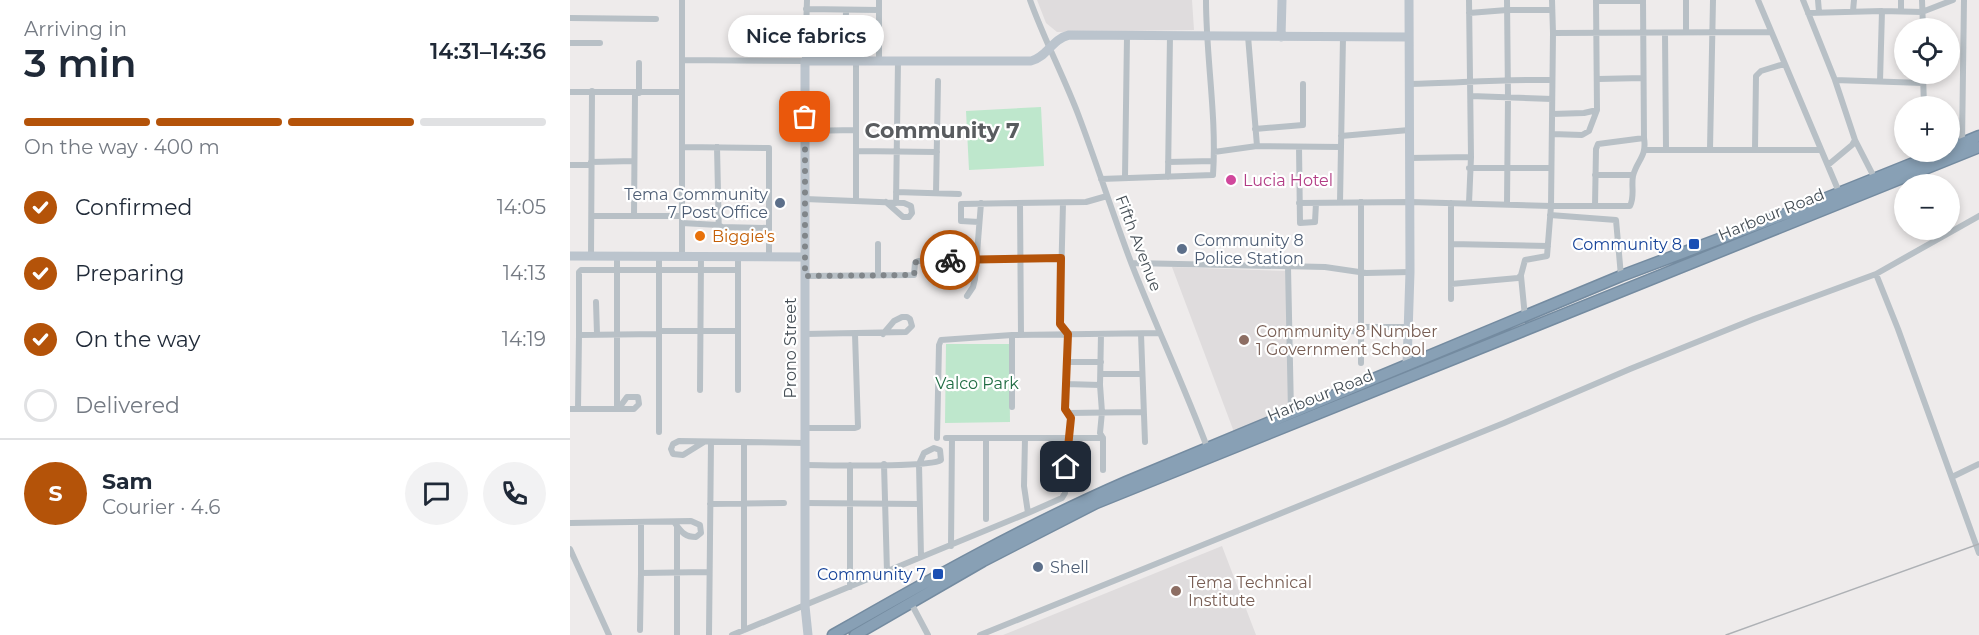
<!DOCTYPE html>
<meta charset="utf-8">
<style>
body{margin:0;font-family:Montserrat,sans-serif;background:#f2f2f3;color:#1f2937;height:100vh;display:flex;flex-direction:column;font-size:22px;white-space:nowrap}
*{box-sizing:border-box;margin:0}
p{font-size:20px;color:#747a83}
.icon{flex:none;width:33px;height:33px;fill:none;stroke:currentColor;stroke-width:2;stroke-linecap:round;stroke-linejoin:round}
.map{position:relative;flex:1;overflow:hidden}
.panel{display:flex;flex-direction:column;background:#fff;width:570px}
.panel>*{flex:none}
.tools{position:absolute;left:1324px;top:18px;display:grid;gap:12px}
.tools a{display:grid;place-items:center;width:66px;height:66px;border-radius:50%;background:#fff;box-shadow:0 3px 9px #0003;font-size:30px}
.pin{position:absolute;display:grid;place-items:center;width:51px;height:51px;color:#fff;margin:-26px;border-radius:12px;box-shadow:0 3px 9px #0006}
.courier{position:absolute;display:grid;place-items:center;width:60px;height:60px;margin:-30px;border:4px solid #b45309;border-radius:50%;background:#fff;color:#222;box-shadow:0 2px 8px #0007}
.bubble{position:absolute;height:42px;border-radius:21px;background:#fff;box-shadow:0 3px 9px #0003;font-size:20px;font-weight:600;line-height:42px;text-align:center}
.head em{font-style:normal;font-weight:600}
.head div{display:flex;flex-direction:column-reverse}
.head{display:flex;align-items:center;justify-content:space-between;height:102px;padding:0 24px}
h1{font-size:39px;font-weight:600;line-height:45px}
.bar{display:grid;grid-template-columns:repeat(4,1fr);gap:9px 6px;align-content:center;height:72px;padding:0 24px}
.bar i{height:8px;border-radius:4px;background:#e0e1e3}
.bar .on{background:#b45309}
.bar p{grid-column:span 4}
.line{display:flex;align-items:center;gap:15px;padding:0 24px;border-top:2px solid #e0e1e3}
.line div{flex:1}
.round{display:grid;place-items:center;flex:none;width:63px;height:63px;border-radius:32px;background:#f2f2f3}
ol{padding:0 24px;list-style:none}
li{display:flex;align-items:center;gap:18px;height:66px}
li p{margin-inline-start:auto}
li .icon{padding:6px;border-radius:50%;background:#b45309;color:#fff;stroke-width:4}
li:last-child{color:#747a83}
li i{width:33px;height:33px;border:3px solid #e0e1e3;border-radius:50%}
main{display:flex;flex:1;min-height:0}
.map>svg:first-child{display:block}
.education{fill:#dfdcdd}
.green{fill:#bee7cc}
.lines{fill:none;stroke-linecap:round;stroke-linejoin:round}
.highway-casing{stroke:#748ba0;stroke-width:13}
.street{stroke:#b8c0c6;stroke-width:6}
.secondary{stroke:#bbc4cd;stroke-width:9}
.highway{stroke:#88a0b5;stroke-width:10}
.rail{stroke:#aeb1b5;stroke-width:1.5}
.done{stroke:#81868a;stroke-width:6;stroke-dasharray:0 10.8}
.route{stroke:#b45309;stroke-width:8}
.hotel-dot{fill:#d1479c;stroke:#fff;stroke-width:2}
.service-dot{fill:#5c6f8a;stroke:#fff;stroke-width:2}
.food-dot{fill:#e8710a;stroke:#fff;stroke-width:2}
.transit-dot{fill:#1a4fb4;stroke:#fff;stroke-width:2}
.education-dot{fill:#8d6e63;stroke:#fff;stroke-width:2}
.labels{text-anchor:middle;stroke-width:4.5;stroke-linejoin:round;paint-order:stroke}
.hotel-label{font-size:16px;fill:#b23c85;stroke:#fff;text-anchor:start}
.service-label{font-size:16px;fill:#4e5e75;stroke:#fff;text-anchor:start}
.street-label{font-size:16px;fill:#464f56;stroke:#fff}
.food-label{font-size:16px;fill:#c56008;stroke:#fff;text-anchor:start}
.transit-label{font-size:16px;fill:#164399;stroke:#fff;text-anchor:end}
.education-label{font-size:16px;fill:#785e54;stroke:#fff;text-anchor:start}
.park-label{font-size:16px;fill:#216d44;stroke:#fff}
.district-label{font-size:22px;font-weight:bold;fill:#595c5f;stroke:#fff}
</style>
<main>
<section class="panel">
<div class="head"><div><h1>3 min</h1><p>Arriving in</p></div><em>14:31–14:36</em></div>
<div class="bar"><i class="on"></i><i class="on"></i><i class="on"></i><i></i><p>On the way · 400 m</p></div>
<ol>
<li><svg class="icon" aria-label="check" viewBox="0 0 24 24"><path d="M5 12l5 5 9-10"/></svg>Confirmed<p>14:05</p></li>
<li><svg class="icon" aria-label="check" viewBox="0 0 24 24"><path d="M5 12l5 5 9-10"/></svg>Preparing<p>14:13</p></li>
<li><svg class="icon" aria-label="check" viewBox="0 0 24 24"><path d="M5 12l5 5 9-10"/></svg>On the way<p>14:19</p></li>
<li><i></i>Delivered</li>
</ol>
<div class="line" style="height:108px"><b class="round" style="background:#b45309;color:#fff">S</b><div><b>Sam</b><p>Courier · 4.6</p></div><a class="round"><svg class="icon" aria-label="chat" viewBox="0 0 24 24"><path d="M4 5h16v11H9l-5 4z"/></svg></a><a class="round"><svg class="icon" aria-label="phone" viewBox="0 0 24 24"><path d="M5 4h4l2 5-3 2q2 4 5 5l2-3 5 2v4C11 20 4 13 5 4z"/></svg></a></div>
</section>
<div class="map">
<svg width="1409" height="635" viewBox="0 0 1409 635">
<rect width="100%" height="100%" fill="#eeebeb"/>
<path class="education" d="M467 0H622L624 30 487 32 476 23Z
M602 267 718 271 719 409 664 432Z
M652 546 686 635H433Z"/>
<path class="green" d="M471 107 474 166 399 170 396 111Z
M376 344H439L440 422 375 423Z"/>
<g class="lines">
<g class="highway-casing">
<path id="highway" d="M1380 148 1409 136
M263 635C359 580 455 526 556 482L1051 276 1229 209 1371 152
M285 635 413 561 526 503 1409 147"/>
</g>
<path class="street" d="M112 0V257
M309 0V61
M460 0C474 39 493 75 508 114 527 164 543 215 562 265 586 326 614 386 637 447
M899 0 901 157 899 203
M982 0 983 33
M1026 0 1027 110
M1116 0V32
M1188 0 1269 192
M1233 0 1265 80 1285 140 1282 145 1258 165
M1248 0 1249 12
M1331 0V11
M1352 0 1353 28
M1026 1H1073
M236 9 309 10
M1283 11 1284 0
M899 13 937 10H982
M1238 13 1312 11 1352 12 1383 0
M0 18 86 19
M1095 33 1096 149
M678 36 687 146
M0 43H30
M112 60 235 61 237 0
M275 61 276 11
M286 61V201
M1353 74 1354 106
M1028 79 1073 78
M1265 80 1353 83
M1310 81 1312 11
M839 84C887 83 934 79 982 80
M0 92H112
M69 93V63
M901 96 982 99
M982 114 1014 113 1027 110 1019 131 1012 135 982 134
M685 129 733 125V84
M235 131 285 130
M771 136 839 130
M1285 140 1304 177
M1392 143 1394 0
M112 147 199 148V257
M147 147 149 237
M729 147 730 223 745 222 746 203
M1140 149 1143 0
M1185 149 1186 76 1191 71 1214 64
M1076 150H1251
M286 151 367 152
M644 152 687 146 771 147
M840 158 901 157
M21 162 64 161
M598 162 643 161
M0 165H21
M899 168H981
M1025 175H1063
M555 177 557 36
M598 177 600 35
M531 179 643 175C647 117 636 58 636 0
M326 192 389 194
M366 193 368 81
M235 199 334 203 341 206 342 213 339 217H333L316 202
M770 202 773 37
M791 202V363
M326 203 328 61
M729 203 840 202 981 206 983 33 1201 32
M450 204 451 335
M937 204 938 97 937 0
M1025 206 1026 149 1028 144 1074 138
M980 215 1046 220 1051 276
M22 216H112
M64 216 65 93
M409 222 391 221V204L516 202 537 196
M112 223 148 225 152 227 199 228
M308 244V275
M881 244 978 246
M47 256V408
M21 257 22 91
M89 257V432
M562 263 755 267 796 273 840 272
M718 267 721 412
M1306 274 1328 329 1409 553
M235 276 344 275 345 263 348 261 491 258
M951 276 955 317
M881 284 948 278 951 275 955 260 977 256 981 206H1060C1065 196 1061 186 1063 176 1067 160 1077 157 1074 138L1073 0
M397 296 403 287 405 279 411 203
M881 299V203
M26 302 27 334
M791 327H839
M89 331H168
M719 332 791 331
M235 334 336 332 342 326 340 319 337 317H332L324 321 313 334
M531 334 530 385 532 412 530 433 533 438V470
M571 334 575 442
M9 335V272L11 270H168
M442 335V407
M496 362H531
M531 374H571
M496 384 530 385
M130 390 131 257
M168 390V257
M0 409H64L69 404 68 397H57L49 408
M8 409 9 335 89 334
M498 413 573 412
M236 428H285L288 427 285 334
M367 438 369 345 371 340 442 335 590 333
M376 438H533
M134 442 113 455 103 454 101 449 103 444 109 441 236 443
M314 464 317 572
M235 465C256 465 359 468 371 460L370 450 364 448 354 453 349 464 351 557
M280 465V587
M1382 477 1409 464
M235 503 349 504
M140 504 214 503
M458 513 492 498 495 493 496 456 501 418 495 409 498 334 490 324 493 203
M416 519V438
M71 522V573
M0 523 121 521 130 525 131 533 126 537C114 537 111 531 104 522
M381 546 382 438
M0 549 39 635
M341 603 358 635
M70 630 71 573 138 572
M174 630V442
M107 635V526
M139 635 141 442
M162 635 458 513 454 486 455 438
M410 635 934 423 1060 369 1184 319 1306 274 1409 216"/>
<path class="secondary" d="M711 37 712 0
M0 256 235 257
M837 365 840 272 839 0
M238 635 235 606V61H461C477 57 482 39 499 35L839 37"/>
<use href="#highway" class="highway"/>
<path class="rail" d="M1156 635 1409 544"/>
</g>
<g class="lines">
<path class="done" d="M235 117V276L344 275 346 261 380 260"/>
<path class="route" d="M380 260 491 258 490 324 498 334 495 409 501 418 496 467"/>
</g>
<circle class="hotel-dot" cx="661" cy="180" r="6"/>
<g class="service-dot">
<circle cx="210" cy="203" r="6"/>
<circle cx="612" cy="249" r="6"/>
<circle cx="468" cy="567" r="6"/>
</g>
<circle class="food-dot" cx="130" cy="236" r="6"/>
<g class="transit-dot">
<rect x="1118" y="238" width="12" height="12" rx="3"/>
<rect x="362" y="568" width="12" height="12" rx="3"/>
</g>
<g class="education-dot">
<circle cx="674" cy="340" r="6"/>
<circle cx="606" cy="591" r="6"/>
</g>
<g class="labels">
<g class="hotel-label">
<text x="673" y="186">Lucia Hotel</text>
</g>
<g class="service-label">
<text x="198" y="200" text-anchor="end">Tema Community<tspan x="198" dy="18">7 Post Office</tspan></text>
<text x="624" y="246">Community 8<tspan x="624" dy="18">Police Station</tspan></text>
<text x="480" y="573">Shell</text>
</g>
<g class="street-label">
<text transform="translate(1201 214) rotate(-22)" y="6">Harbour Road</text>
<text transform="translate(569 243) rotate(69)" y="6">Fifth Avenue</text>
<text transform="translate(220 348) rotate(-90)" y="6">Prono Street</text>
<text transform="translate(750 395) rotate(-22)" y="6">Harbour Road</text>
</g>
<g class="food-label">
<text x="142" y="242">Biggie's</text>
</g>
<g class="transit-label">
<text x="1112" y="250">Community 8</text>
<text x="356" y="580">Community 7</text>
</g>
<g class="education-label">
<text x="686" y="337">Community 8 Number<tspan x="686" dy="18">1 Government School</tspan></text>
<text x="618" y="588">Tema Technical<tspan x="618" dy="18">Institute</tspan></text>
</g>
<g class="park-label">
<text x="407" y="389">Valco Park</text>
</g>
<g class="district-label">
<text x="372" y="138">Community 7</text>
</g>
</g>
</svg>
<div class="tools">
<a><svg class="icon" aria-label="locate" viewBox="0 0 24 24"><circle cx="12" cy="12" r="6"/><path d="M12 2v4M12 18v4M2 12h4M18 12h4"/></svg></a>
<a>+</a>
<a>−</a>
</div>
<div class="pin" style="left:235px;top:117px;background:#ea580c"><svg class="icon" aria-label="bag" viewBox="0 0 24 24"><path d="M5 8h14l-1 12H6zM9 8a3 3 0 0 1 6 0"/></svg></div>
<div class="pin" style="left:496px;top:467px;background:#1f2937"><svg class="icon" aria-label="home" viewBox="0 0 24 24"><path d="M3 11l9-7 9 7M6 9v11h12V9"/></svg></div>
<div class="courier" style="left:380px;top:260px"><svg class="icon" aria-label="bike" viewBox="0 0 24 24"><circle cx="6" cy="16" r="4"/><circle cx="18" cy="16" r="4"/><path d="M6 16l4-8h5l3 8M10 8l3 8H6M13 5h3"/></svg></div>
<div class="bubble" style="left:158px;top:15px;width:156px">Nice fabrics</div>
</div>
</main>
